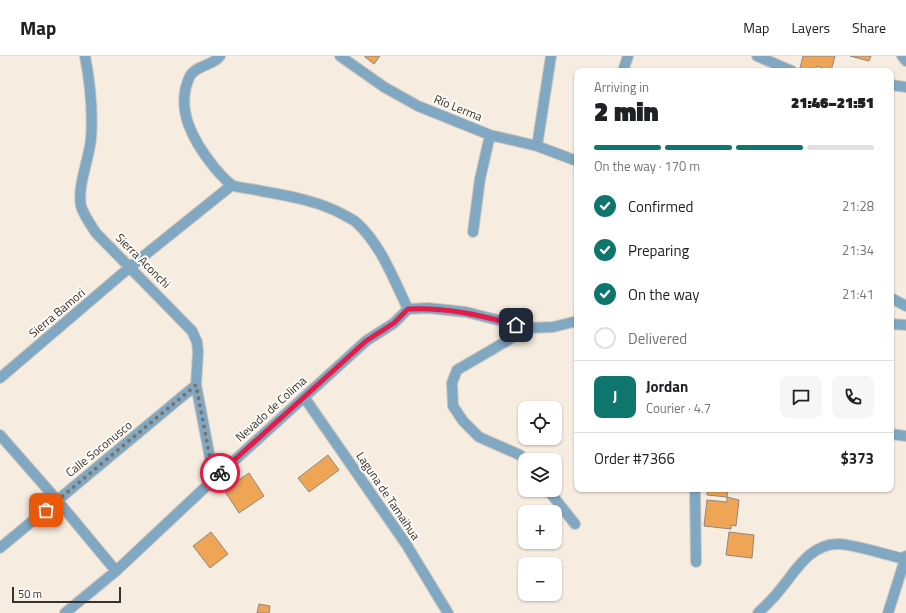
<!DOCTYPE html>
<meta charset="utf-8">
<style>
body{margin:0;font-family:"Titillium Web",sans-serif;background:#f6f6f6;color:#202124;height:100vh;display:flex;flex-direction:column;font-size:15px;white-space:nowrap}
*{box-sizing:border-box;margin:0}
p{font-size:13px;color:#757577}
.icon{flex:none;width:22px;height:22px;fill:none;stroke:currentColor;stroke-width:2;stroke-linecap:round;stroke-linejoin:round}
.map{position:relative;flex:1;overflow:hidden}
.drawer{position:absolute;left:574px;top:12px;width:320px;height:424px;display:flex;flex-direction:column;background:#fff;border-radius:8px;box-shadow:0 1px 3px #0004}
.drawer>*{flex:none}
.fabs{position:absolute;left:518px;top:345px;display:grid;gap:8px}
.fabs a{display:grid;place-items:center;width:44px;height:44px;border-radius:8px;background:#fff;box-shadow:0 1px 3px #0004;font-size:20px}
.scale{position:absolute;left:12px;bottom:10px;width:109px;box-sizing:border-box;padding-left:4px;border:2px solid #36322d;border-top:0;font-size:11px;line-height:14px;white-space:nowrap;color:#36322d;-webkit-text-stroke:3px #fefaf5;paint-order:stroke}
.pin{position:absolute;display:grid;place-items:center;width:34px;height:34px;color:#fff;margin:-17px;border-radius:8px;box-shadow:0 2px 6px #0006}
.courier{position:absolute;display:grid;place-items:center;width:40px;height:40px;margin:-20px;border:3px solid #e11d48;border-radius:50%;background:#fff;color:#222;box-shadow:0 1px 5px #0007}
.summary em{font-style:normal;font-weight:800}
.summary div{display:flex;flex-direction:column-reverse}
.summary{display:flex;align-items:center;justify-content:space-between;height:68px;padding:0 20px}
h1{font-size:26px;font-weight:800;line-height:30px}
.bar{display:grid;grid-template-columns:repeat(4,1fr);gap:6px 4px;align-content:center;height:48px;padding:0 20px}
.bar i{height:5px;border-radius:3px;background:#e0e0e0}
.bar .selected{background:#0f766e}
.bar p{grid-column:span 4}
.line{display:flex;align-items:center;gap:10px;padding:0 20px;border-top:1px solid #e0e0e0}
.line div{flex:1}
.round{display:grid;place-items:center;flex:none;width:42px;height:42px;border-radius:8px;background:#f6f6f6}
ol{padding:0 20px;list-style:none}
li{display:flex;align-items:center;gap:12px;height:44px}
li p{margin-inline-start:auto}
li .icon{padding:4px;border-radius:50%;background:#0f766e;color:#fff;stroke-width:4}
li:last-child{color:#757577}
li i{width:22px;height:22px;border:2px solid #e0e0e0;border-radius:50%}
header{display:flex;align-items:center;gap:24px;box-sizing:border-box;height:56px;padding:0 20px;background:#fff;border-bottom:1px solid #e0e0e0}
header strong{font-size:19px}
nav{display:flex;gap:22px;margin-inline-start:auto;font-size:14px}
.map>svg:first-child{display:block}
.building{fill:#eea556;stroke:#91877c}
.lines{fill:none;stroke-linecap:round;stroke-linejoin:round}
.street-casing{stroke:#d0c7bc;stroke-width:12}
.street{stroke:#80a8c3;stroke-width:10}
.done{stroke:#79736c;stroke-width:4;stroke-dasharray:0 7.2}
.route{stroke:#e11d48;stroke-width:5}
.labels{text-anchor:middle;stroke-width:4;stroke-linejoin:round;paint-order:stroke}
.street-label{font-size:12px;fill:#36322d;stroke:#fefaf5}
</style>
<header>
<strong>Map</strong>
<nav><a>Map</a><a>Layers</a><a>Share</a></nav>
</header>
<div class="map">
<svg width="906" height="557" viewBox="0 0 906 557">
<rect width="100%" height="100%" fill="#f6ece0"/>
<path class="building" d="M365 0H380L374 8 365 1Z
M803 0H835L831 15 817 10 815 15 800 12Z
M850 0H871L869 5Z
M328 399 339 414 309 436 298 422Z
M249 417 264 440 239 457 224 434Z
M707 433H728L727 441 707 439Z
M727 441 739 444 736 470 731 469V473L704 470 707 444 727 446Z
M211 476 228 498 210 512 193 490Z
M729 476 754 479 752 502 726 499Z
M259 548 270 550 269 557H257Z"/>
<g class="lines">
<g class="street-casing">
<path id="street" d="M85 0C90 26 93 56 91 83 89 103 77 131 81 150 84 160 91 169 96 177L192 275 197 286 198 296 196 329 214 423
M220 0C213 10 196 9 190 20 174 53 194 86 214 111 219 117 227 127 234 130 242 132 252 133 261 135 289 140 319 145 344 159 349 162 354 164 357 167 381 189 394 224 408 253
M340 0 384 31 418 50 490 79 537 90 577 105
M757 0 792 15
M902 0 906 5
M623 15 628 0
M891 29 906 31
M537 90 551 0
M473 176 480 123 490 79
M891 242 906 250
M408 253 428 252 466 256 529 272 553 271 577 265
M891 268 906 269
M0 322 130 211 232 129
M304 341 406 488 448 557
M891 378 906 380
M0 379 57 444 116 515
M525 405 520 399 479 381 463 365 453 350 452 327 457 314 529 272
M695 433 696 506
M548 434 575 468
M0 492 196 329
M65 557 116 515 214 423 366 285 394 267 408 253
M758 557C765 550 773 543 779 535 795 516 810 487 839 488 857 489 886 499 905 503
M888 557 906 500"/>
</g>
<use href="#street" class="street"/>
</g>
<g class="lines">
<path class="done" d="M46 454 196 329 214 423 220 417"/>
<path class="route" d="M220 417 366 285 394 267 408 253C446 251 480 259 516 269"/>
</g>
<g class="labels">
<g class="street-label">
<text transform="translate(458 52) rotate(22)" y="4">Río Lerma</text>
<text transform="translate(143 205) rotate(45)" y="4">Sierra Aconchi</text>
<text transform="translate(57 257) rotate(-40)" y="4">Sierra Bamori</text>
<text transform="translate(271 353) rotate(-42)" y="4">Nevado de Colima</text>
<text transform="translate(99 393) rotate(-39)" y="4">Calle Soconusco</text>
<text transform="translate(388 440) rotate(56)" y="4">Laguna de Tamaihua</text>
</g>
</g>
</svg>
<div class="fabs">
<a><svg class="icon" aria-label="locate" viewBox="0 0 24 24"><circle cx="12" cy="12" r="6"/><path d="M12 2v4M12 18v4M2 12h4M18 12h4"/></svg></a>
<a><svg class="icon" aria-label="layers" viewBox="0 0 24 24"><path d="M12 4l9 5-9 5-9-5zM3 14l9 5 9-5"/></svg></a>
<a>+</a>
<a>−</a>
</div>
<div class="scale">50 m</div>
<div class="pin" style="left:46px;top:454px;background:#ea580c"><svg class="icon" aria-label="bag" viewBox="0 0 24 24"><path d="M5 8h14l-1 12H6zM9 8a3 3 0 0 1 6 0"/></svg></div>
<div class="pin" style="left:516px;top:269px;background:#1f2937"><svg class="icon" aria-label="home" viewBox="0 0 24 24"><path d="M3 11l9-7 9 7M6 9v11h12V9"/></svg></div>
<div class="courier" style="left:220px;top:417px"><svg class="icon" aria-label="bike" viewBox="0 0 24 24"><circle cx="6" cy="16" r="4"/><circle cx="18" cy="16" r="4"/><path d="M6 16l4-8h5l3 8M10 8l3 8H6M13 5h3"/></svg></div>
<section class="drawer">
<div class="summary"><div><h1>2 min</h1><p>Arriving in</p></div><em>21:46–21:51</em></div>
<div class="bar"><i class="selected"></i><i class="selected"></i><i class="selected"></i><i></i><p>On the way · 170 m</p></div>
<ol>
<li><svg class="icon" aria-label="check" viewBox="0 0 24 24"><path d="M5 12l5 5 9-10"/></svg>Confirmed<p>21:28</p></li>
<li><svg class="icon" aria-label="check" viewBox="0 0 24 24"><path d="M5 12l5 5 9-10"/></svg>Preparing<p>21:34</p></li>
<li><svg class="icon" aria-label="check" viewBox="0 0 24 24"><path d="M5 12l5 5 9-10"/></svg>On the way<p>21:41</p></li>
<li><i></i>Delivered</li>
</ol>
<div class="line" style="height:72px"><b class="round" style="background:#0f766e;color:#fff">J</b><div><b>Jordan</b><p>Courier · 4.7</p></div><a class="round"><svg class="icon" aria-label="chat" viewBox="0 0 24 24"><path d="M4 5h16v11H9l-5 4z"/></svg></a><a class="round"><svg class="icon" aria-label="phone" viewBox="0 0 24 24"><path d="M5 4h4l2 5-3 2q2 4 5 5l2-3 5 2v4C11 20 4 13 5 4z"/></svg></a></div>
<div class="line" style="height:52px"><div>Order #7366</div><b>$373</b></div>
</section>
</div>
